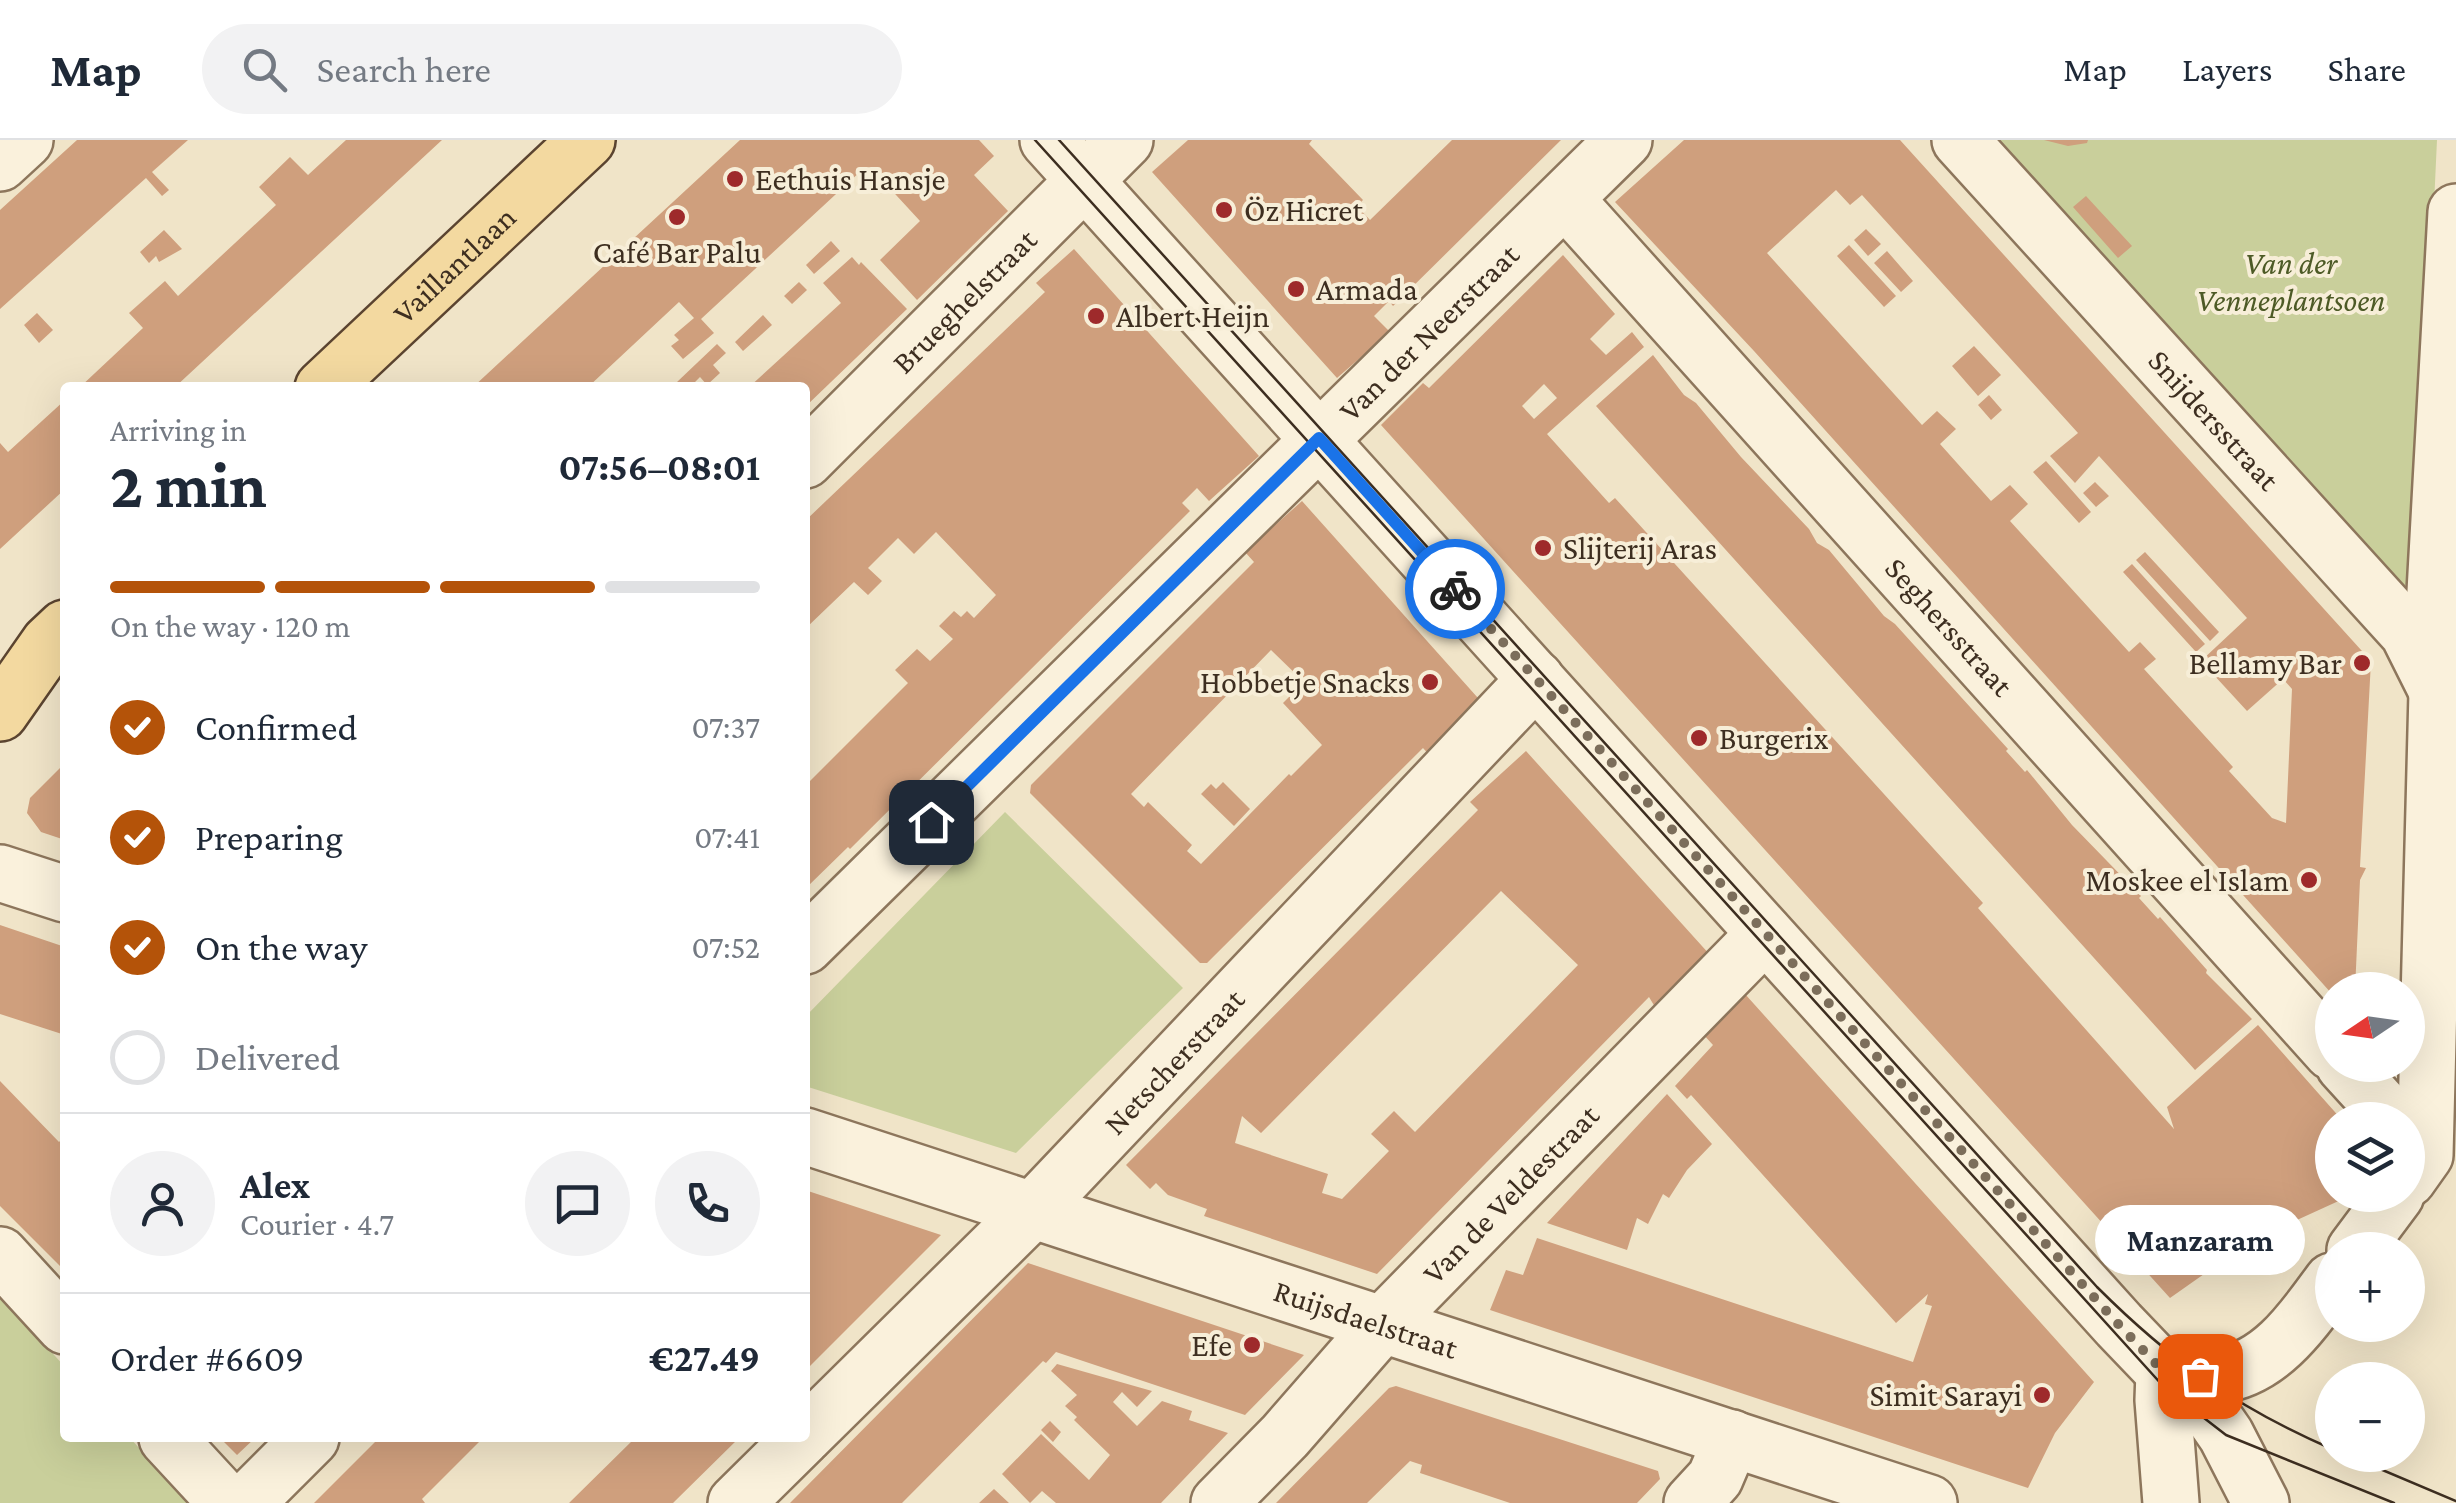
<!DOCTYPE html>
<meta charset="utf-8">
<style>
body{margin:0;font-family:"Crimson Pro",serif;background:#f2f2f3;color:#1f2937;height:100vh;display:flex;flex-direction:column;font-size:38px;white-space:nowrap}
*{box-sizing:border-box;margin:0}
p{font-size:32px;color:#747a83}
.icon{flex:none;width:55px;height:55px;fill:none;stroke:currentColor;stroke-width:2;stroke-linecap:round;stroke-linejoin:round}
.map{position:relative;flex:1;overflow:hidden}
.side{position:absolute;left:60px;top:242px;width:750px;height:1060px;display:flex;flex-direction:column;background:#fff;border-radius:10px;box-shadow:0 10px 40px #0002}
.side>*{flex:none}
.needle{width:65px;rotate:257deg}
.fabs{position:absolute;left:2315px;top:832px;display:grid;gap:20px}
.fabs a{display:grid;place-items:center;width:110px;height:110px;border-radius:50%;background:#fff;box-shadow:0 10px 40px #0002;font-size:50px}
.pin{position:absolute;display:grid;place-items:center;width:85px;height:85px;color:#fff;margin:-42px;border-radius:20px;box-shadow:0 5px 15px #0006}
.courier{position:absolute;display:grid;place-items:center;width:100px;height:100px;margin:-50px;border:8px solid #1a73e8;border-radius:50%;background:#fff;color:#222;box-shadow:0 2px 12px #0007}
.bubble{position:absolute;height:70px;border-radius:35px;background:#fff;box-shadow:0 10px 40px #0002;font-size:32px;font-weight:700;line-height:70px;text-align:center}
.headline em{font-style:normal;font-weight:700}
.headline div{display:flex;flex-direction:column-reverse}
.headline{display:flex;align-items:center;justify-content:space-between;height:170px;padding:0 50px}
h1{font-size:65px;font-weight:700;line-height:75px}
.bar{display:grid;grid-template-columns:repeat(4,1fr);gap:15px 10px;align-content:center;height:120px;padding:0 50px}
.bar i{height:12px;border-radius:8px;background:#e0e1e3}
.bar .selected{background:#b45309}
.bar p{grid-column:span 4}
.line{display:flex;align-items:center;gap:25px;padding:0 50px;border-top:2px solid #e0e1e3}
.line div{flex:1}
.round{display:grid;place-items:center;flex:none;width:105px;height:105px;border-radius:52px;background:#f2f2f3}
ol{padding:0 50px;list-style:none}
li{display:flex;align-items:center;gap:30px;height:110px}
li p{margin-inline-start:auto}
li .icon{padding:10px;border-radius:50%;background:#b45309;color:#fff;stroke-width:4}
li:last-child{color:#747a83}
li i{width:55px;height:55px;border:5px solid #e0e1e3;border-radius:50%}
header{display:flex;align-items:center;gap:60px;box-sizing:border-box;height:140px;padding:0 50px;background:#fff;border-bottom:2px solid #e0e1e3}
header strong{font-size:48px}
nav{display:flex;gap:55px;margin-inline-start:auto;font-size:35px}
.search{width:700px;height:90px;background:#f2f2f3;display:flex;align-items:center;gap:25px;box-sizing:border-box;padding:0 35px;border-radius:55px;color:#747a83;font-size:38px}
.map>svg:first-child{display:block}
.green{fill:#c9cf9b}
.building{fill:#cf9f7d;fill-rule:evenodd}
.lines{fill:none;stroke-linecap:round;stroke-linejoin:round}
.minor-casing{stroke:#8d765c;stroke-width:60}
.major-casing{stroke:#5b4430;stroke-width:60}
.minor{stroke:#faf1dc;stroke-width:55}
.major{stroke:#f3d9a0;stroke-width:55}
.tram{stroke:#3d2e20;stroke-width:2.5}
.done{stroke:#7c6e5b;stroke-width:10;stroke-dasharray:0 18}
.route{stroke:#1a73e8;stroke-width:12}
.poi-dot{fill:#9e2a2b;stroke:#f7eed8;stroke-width:4}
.labels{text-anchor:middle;stroke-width:8;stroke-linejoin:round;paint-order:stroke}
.poi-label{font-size:32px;fill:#3d2e20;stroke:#f7eed8;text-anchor:start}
.park-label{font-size:32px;font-style:italic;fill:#4d5a26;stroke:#f7eed8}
.street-label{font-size:32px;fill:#3d2e20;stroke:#f7eed8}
</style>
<header>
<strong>Map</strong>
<div class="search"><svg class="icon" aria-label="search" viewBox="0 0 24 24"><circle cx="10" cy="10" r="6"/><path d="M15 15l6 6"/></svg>Search here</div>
<nav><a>Map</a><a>Layers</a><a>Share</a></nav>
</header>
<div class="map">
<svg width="2456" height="1363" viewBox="0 0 2456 1363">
<rect width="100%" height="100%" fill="#f0e4c8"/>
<path class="green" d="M1978 0H2437L2418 409 2399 464Z
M1005 672 1183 848 1016 1013 805 946V877Z
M0 1155 65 1227V1298H130L189 1363H0Z"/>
<path class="building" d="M77 0H188L152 32 169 50 162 56 146 38 0 169V70Z
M346 0H442L174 248H79L143 188 129 173 165 141 178 156 276 65 259 47 290 17 308 35Z
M740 0H979L994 16 974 35 1008 71 917 160 880 120 920 81 873 30 868 36 862 30 701 179 714 193 683 219 671 206 679 200 674 195 694 178 679 162 587 248H472Z
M1188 0H1312L1309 4 1363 60 1357 66 1370 80 1452 0H1561L1393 166 1389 161 1374 176 1390 192 1337 238 1152 32Z
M1684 0H1900L2371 521 2360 727 2366 728 2360 740 2355 850H2332V854L1754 211 1615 62ZM1836 50 1850 65 1862 55 2078 293 2050 316 2075 343 2099 316 2247 478 2201 521 2247 571 2283 539 2292 549 2286 683 2272 678 2229 631 2233 627 2144 529 2156 519 2140 502 2129 512 2010 381 2028 364 2010 345 1991 361 1940 304 1956 289 1937 271 1922 285 1767 113Z
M2044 0H2088L2087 3 2068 6Z
M2086 56 2132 106 2118 118 2073 67Z
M1866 89 1881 104 1868 116 1854 100Z
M164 90 182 109 159 122 156 116 149 123 140 112Z
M831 101 840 111 814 134 806 125Z
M1849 105 1896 156 1884 167 1837 116Z
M1074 109 1259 316 1209 361 1197 348 1182 363 1190 371 850 709 848 707 805 749V646L908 543 895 530 917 509 930 521 953 499 939 486 954 471 961 477 967 471 974 478 996 455 936 392 914 414 898 398 868 428 882 441 868 455 854 442 805 489V381L1045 152 1036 143Z
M1887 111 1913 141 1901 152 1874 123Z
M1563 115 1615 174 1590 199 1606 215 1632 192 1644 207 1547 294 1609 363 1615 358 1983 763 1978 768 2174 989 2167 967 2258 885 2342 980H2332V1055H2343V1059L2251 1101 2170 1158 1381 285 1423 243 1429 248ZM1544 244 1557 258 1534 279 1522 266Z
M852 117 859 125 861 122 907 169 805 267V248H748L841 163 823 143Z
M799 142 807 150 792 164 784 156Z
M37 173 53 190 39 203 24 185Z
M763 175 772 185 743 211 735 202Z
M717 204 726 213 713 225 720 233 707 245 700 237 689 248H682L677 242Z
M1974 206 2001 235 1978 256 1952 226Z
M1653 215 1684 255 1696 263 1741 317 1809 389 1817 403 1829 410 1884 476 1895 484 2008 609 2006 611 2025 632 2027 630 2072 685 2141 756 2139 758 2158 779 2160 777 2207 830 2206 833 2252 879 2195 930 1596 266Z
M1989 255 2002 270 1991 280 1978 265Z
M65 260V349L0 409V303L8 312Z
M2046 321 2091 372 2079 383 2033 332Z
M2095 342 2109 356 2096 367 2083 353Z
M1302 361 1486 567 1431 617 1423 608 1207 823H1200L1030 653 1031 645 1254 422 1245 412ZM1271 510 1304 542 1283 563 1322 605 1291 636 1289 634 1201 724 1187 711 1192 705 1148 662 1144 667 1131 654Z
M2145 412 2219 492 2210 501 2136 420Z
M2132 424 2205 504 2196 512 2123 432Z
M1526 611 1711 816 1655 867 1649 857 1377 1134 1204 1076 1207 1069 1168 1055 1156 1043 1150 1049 1126 1025 1478 670 1470 662ZM1501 751 1578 825 1415 992 1394 971 1371 994 1389 1011 1342 1059 1322 1053 1328 1034 1235 1003 1242 976 1261 993Z
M65 623V700L41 692 27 673 30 658Z
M1223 642 1250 669 1234 686 1201 654 1211 644 1216 649Z
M0 785 65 807V895L0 874Z
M1745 854 2094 1242 2055 1293 2028 1348 1490 1170 1506 1130 1523 1135 1537 1098 1913 1222 1932 1166 1925 1164 1928 1154 1896 1183 1691 955 1687 959 1675 946 1713 905 1702 893Z
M0 941 59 1002 65 996V1131L0 1066Z
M1667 954 1712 1004 1687 1030 1669 1058 1663 1054 1648 1084 1637 1078 1627 1110 1547 1083Z
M805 1050 941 1095 805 1231Z
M1028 1123 1304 1215 1245 1275 1056 1212 1046 1223 1043 1221 902 1363H790Z
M1057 1224 1152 1251 1137 1267 1122 1252 1113 1262 1137 1286 1162 1261 1192 1271 1189 1280 1228 1293 1161 1363H1056L1042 1351 1030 1363 1002 1334 1041 1294 1089 1340 1110 1315 1074 1280 1077 1277 1065 1266 1077 1255 1051 1231Z
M1396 1246 1658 1331 1660 1339 1637 1363H1510L1420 1333 1422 1325 1410 1321 1367 1363H1276L1389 1248Z
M1050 1281 1061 1292 1053 1302 1041 1290Z
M220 1298H255L237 1315Z
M379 1298H483L422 1359 425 1363H314Z
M635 1298H739L673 1363H569Z
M994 1349 1009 1363H979Z"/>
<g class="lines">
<g class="minor-casing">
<g id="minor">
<path d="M1048 0 2119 1185 2164 1232 2199 1256 2226 1295 2261 1363"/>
<path id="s1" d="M1960 0 2408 493 2435 547"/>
<path d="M0 23 25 0"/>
<path id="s2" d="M1565 59 2332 912"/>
<path id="s3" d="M805 320 1125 0"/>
<path d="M0 733 65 754"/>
<path id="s4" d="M805 806 1624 0"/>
<path d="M2344 925 2394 980"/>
<path id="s5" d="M805 996 1929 1363"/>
<path d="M2408 1039 2425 1015 2437 552 2435 452 2456 72"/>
<path d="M2355 1110 2396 1055"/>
<path d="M0 1115 65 1186"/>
<path d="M2164 1232C2182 1234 2202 1238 2220 1235 2272 1228 2304 1179 2332 1141"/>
<path d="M2164 1232 2163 1260 2171 1363"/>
<path id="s6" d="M805 1295 1033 1070 1536 539"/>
<path d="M167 1298 227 1363"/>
<path d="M246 1363 311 1298"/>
<path d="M736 1363 802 1298"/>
<path id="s7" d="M1219 1363 1285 1296 1381 1186 1765 794"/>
<path d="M1692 1363 1715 1338 1732 1298"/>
</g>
</g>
<g class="major-casing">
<g id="major">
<path id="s8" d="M323 248 587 0"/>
<path d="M0 573 49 503 65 488"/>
</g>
</g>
<use href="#minor" class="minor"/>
<use href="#major" class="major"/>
<path class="tram" d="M1035 0 2164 1247 2226 1295 2394 1363
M1059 0 2097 1147C2170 1220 2237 1268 2332 1309
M2347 1315 2456 1361"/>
</g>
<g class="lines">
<path class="done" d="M1455 449 2119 1185 2164 1232 2200 1236"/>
<path class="route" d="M931 682 1319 298 1455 449"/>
</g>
<g class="poi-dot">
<circle cx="735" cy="39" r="10"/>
<circle cx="1224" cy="70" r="10"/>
<circle cx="677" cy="77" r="10"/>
<circle cx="1296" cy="149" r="10"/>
<circle cx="1096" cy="176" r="10"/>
<circle cx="1543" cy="408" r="10"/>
<circle cx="2362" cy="523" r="10"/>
<circle cx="1430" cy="542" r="10"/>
<circle cx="1699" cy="598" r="10"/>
<circle cx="2309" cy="740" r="10"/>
<circle cx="1252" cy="1205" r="10"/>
<circle cx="2042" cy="1255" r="10"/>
</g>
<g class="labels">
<g class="poi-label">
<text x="755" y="50">Eethuis Hansje</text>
<text x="1244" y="81">Öz Hicret</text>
<text x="677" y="123" text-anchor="middle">Café Bar Palu</text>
<text x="1316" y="160">Armada</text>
<text x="1116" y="187">Albert Heijn</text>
<text x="1563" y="419">Slijterij Aras</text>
<text x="2342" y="534" text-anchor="end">Bellamy Bar</text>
<text x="1410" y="553" text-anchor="end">Hobbetje Snacks</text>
<text x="1719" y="609">Burgerix</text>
<text x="2289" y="751" text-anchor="end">Moskee el Islam</text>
<text x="1232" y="1216" text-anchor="end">Efe</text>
<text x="2022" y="1266" text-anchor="end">Simit Sarayi</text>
</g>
<g class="park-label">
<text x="2291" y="134">Van der<tspan x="2291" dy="37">Venneplantsoen</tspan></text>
</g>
<g class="street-label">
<text dy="11" stroke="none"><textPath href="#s8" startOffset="180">Vaillantlaan</textPath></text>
<text dy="11" stroke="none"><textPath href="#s3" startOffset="225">Brueghelstraat</textPath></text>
<text dy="11" stroke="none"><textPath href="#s4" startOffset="875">Van der Neerstraat</textPath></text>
<text dy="11" stroke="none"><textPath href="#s1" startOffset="378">Snijdersstraat</textPath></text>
<text dy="11" stroke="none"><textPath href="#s2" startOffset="575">Seghersstraat</textPath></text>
<text dy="11" stroke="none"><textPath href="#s6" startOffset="525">Netscherstraat</textPath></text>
<text dy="11" stroke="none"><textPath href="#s7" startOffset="425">Van de Veldestraat</textPath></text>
<text dy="11" stroke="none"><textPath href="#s5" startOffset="590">Ruijsdaelstraat</textPath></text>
</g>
</g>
</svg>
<div class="fabs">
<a><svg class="needle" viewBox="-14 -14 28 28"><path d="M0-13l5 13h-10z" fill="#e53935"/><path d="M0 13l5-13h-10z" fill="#747a83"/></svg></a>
<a><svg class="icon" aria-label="layers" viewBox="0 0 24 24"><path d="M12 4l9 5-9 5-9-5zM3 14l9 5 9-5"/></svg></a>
<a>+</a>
<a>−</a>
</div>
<div class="pin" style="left:2200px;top:1236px;background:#ea580c"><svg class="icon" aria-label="bag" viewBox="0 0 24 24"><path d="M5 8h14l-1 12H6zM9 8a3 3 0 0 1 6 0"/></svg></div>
<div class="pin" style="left:931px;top:682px;background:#1f2937"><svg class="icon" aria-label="home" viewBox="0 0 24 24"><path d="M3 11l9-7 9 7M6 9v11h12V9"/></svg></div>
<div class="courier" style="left:1455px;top:449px"><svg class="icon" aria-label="bike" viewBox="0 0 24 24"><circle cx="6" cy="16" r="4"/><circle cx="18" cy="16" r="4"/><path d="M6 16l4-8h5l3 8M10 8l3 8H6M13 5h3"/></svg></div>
<div class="bubble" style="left:2095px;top:1065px;width:210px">Manzaram</div>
<section class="side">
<div class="headline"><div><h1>2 min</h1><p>Arriving in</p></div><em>07:56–08:01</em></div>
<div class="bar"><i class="selected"></i><i class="selected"></i><i class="selected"></i><i></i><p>On the way · 120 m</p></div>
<ol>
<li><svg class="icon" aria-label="check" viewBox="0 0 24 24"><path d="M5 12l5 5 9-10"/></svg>Confirmed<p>07:37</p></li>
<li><svg class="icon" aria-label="check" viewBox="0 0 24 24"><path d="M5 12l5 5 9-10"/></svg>Preparing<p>07:41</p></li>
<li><svg class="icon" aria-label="check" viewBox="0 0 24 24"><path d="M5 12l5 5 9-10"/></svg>On the way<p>07:52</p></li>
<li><i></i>Delivered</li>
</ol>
<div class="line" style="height:180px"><a class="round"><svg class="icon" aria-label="person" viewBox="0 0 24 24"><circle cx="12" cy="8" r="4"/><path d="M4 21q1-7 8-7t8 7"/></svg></a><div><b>Alex</b><p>Courier · 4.7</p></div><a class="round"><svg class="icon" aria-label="chat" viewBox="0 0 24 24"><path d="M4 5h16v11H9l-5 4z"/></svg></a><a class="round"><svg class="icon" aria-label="phone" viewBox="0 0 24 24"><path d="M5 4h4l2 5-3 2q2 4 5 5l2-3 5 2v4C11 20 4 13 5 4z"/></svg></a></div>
<div class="line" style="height:130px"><div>Order #6609</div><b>€27.49</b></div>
</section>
</div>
